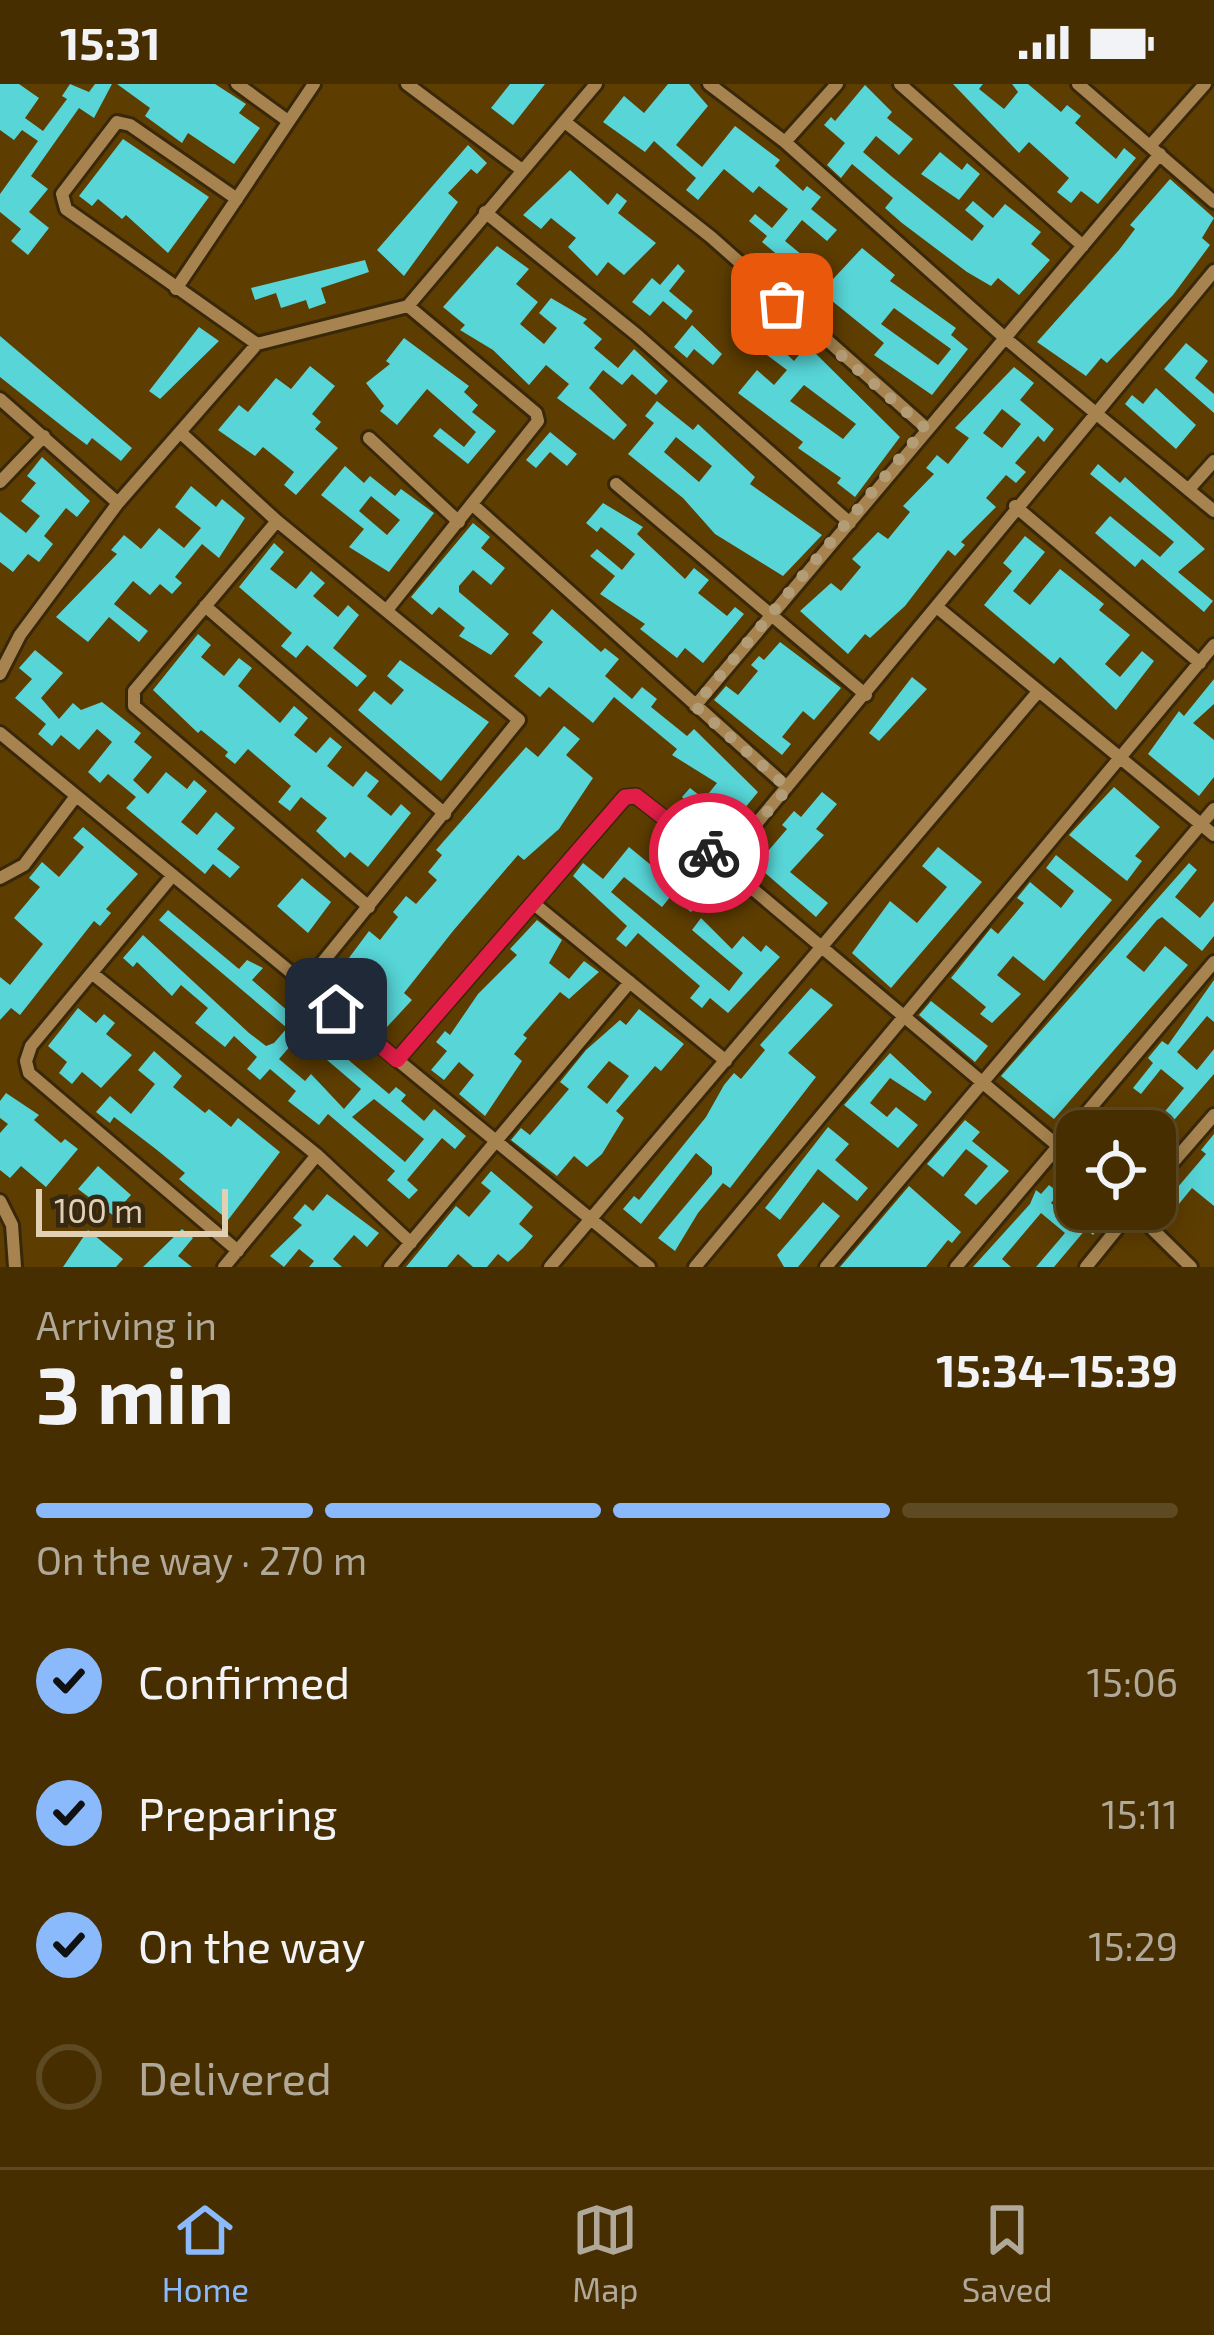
<!DOCTYPE html>
<meta charset="utf-8">
<style>
body{margin:0;font-family:"Exo 2",sans-serif;background:#4d360a;color:#f1f3f6;height:100vh;display:flex;flex-direction:column;font-size:45px;white-space:nowrap}
*{box-sizing:border-box;margin:0}
p{font-size:39px;color:#b0a899}
.icon{flex:none;width:66px;height:66px;fill:none;stroke:currentColor;stroke-width:2;stroke-linecap:round;stroke-linejoin:round}
.map{position:relative;height:1183px;overflow:hidden}
.drawer{display:flex;flex-direction:column;background:#462e00;flex:1}
.drawer>*{flex:none}
.controls{position:absolute;left:1056px;top:1026px;display:grid;gap:24px}
.controls a{display:grid;place-items:center;width:120px;height:120px;border-radius:24px;background:#462e00;box-shadow:0 6px 30px #0003,0 0 0 3px #5e4a22;font-size:60px}
.scale{position:absolute;left:36px;bottom:30px;width:192px;box-sizing:border-box;padding-left:12px;border:6px solid #e2d0b5;border-top:0;font-size:33px;line-height:42px;white-space:nowrap;color:#e2d0b5;-webkit-text-stroke:9px #372812;paint-order:stroke}
.pin{position:absolute;display:grid;place-items:center;width:102px;height:102px;color:#fff;margin:-51px;border-radius:24px;box-shadow:0 6px 18px #0006}
.courier{position:absolute;display:grid;place-items:center;width:120px;height:120px;margin:-60px;border:9px solid #e11d48;border-radius:50%;background:#fff;color:#222;box-shadow:0 3px 15px #0007}
.overview em{font-style:normal;font-weight:700}
.overview div{display:flex;flex-direction:column-reverse}
.overview{display:flex;align-items:center;justify-content:space-between;height:204px;padding:0 36px}
h1{font-size:78px;font-weight:700;line-height:90px}
.bar{display:grid;grid-template-columns:repeat(4,1fr);gap:18px 12px;align-content:center;height:144px;padding:0 36px}
.bar i{height:15px;border-radius:9px;background:#5e4a22}
.bar .active{background:#8abafc}
.bar p{grid-column:span 4}
ol{padding:0 36px;list-style:none}
li{display:flex;align-items:center;gap:36px;height:132px}
li p{margin-inline-start:auto}
li .icon{padding:12px;border-radius:50%;background:#8abafc;color:#111;stroke-width:4}
li:last-child{color:#b0a899}
li i{width:66px;height:66px;border:6px solid #5e4a22;border-radius:50%}
.status{display:flex;justify-content:space-between;align-items:center;height:84px;padding:0 60px;background:#462e00;direction:ltr}
.status svg{height:33px;fill:currentColor}
.tab-bar{display:flex;justify-content:space-around;align-items:center;height:168px;border-top:3px solid #5e4a22;background:#462e00;font-size:33px;color:#b0a899}
.tab-bar a{display:grid;justify-items:center;gap:6px}
.tab-bar .active{color:#8abafc}
.map>svg:first-child{display:block}
.building{fill:#57d5d7;fill-rule:evenodd}
.lines{fill:none;stroke-linecap:round;stroke-linejoin:round}
.minor-casing{stroke:#39270a;stroke-width:18}
.minor{stroke:#a7844f;stroke-width:12}
.done{stroke:#b39d76;stroke-width:12;stroke-dasharray:0 21.6}
.route{stroke:#e11d48;stroke-width:15}
</style>
<div class="status"><b>15:31</b><svg viewBox="0 0 49 12"><path d="M0 12V9h3v3zM5 12V6h3v6zM10 12V3h3v9zM15 12V0h3v12zM26 1h20v11H26zM47 4h2v5h-2z"/></svg></div>
<div class="map">
<svg width="1214" height="1183" viewBox="0 0 1214 1183">
<rect width="100%" height="100%" fill="#5d3d00"/>
<path class="building" d="M0 0H19L39 14 25 34 43 47 67 15 62 12 70 0 89 8 95 0H112L94 34 79 24 31 92 48 105 29 128 49 144 28 171 11 157 21 145 0 128V110L38 57 22 46 14 56 0 46Z
M117 0H215L246 20 239 29 260 44 234 80 188 49 182 59 145 32 150 24Z
M510 0H545L513 41 491 24Z
M668 0H689L708 22 676 61 702 83 735 42 780 76 775 82 803 107 807 102 821 113 811 125 837 146 827 157 802 136 785 157 807 175 793 192 781 182 785 177 762 158 767 152 749 137 755 130 772 144 788 125 759 102 753 109 724 85 698 116 686 106 696 94 654 57 645 68 603 38 624 12 644 29Z
M953 0H983L979 5 1004 25 1018 8 1012 0H1028L1061 28 1067 21 1081 32 1075 39 1116 75 1124 64 1136 74 1098 120 1081 107 1071 119 1057 108 1069 94 1029 58 1019 69Z
M865 1 892 28 887 34 913 55 899 71 876 52 863 68 891 92 972 157 984 142 965 126 973 117 993 134 1005 120 1041 148 1031 160 1050 176 1019 211 998 194 991 202 967 188 902 139 885 124 893 114 852 80 841 94 827 81 845 59 824 41 831 33 835 37Z
M123 55 209 113 168 169 126 131 122 135 98 115 92 122 79 112Z
M468 61 487 79 477 90 471 85 448 109 458 118 404 192 377 166Z
M940 68 962 86 967 79 980 90 959 116 921 90Z
M570 86 608 121 617 109 627 117 618 129 656 159 624 191 608 178 597 192 568 163 576 154 551 134 541 145 523 131Z
M1170 95 1214 134 1202 154 1210 161 1173 211 1107 279 1101 274 1086 292 1037 258 1119 166 1135 145 1130 141Z
M497 162 529 185 516 200 538 218 520 240 544 260 557 244 539 229 551 214 587 235 583 239 602 255 594 264 618 284 634 265 668 297 656 311 632 290 622 301 603 286 589 304 627 341 614 356 557 314 569 300 546 281 529 301 493 266 460 246 465 241 443 223Z
M862 164 895 191 890 197 956 244 951 251 968 265 932 311 874 271 884 259 821 208ZM894 224 951 265 938 281 881 240Z
M365 176 369 188 321 204 326 219 309 225 306 216 281 224 276 209 255 216 251 204Z
M678 180 685 187 669 207 693 227 686 236 663 217 650 232 632 218 652 194 660 201Z
M754 239 794 277 807 261 900 353 855 413 837 399 841 394 798 364 803 358 738 309 757 286 774 301 787 286 743 253ZM804 301 856 340 843 355 790 317Z
M692 241 722 270 713 281 694 265 687 274 674 263Z
M199 243 219 257 160 315 149 307Z
M0 252 132 364 121 377 92 354 87 361 67 346 0 293Z
M404 254 469 302 464 308 478 321 472 328 496 347 468 380 433 352 440 344 464 363 476 348 427 305 397 341 380 327 384 322 366 299 390 280 386 277Z
M1186 259 1208 277 1195 294 1214 310V329L1164 285Z
M310 282 335 302 312 330 321 338 315 345 338 364 296 411 284 401 294 388 263 363 255 372 218 346 239 321 248 328 276 294 291 305Z
M1014 283 1034 299 1020 316 1054 345 1044 358 1038 352 1015 379 1026 388 1016 399 1006 391 986 414 996 423 961 458 965 461 955 472 948 466 905 522 870 554 865 550 848 570 800 527 831 499 841 507 861 483 852 475 878 448 888 455 910 428 903 422 934 390 926 384 937 371 948 380 969 354 955 344ZM1002 325 1021 340 1002 364 983 349Z
M1156 304 1196 341 1176 365 1125 320 1132 311 1143 320Z
M657 317 693 346 698 340 755 393 750 400 822 451 783 492 715 450 683 414 628 370 654 339 645 332ZM676 353 712 382 699 398 664 368Z
M550 348 577 370 567 382 550 368 536 384 526 376Z
M42 373 90 417 77 433 66 424 44 452 53 460 39 478 28 470 13 488 0 478V428L26 449 40 432 21 417 36 399 27 392Z
M1098 380 1120 399 1125 393 1205 465 1178 488 1213 517 1204 528 1142 475 1135 483 1095 449 1110 432 1160 473 1174 458 1090 390Z
M345 382 364 399 370 392 395 412 401 405 434 429 389 488 349 463 364 445 321 411ZM371 412 400 436 387 451 359 427Z
M191 402 216 423 222 415 245 434 219 474 202 460 175 493 182 499 172 510 160 500 150 511 133 497 114 520 148 547 139 558 109 533 88 558 56 533 117 470 111 466 124 451 141 465 159 444 184 464 201 444 175 423Z
M603 419 643 443 637 450 685 495 694 484 709 496 698 509 727 532 735 523 744 530 703 579 685 564 677 574 640 545 645 540 600 510 615 492 590 472 597 465 622 486 635 470 601 443 597 448 586 439Z
M473 439 490 453 481 464 505 484 491 501 473 486 459 502V508L509 550 491 571 459 552 465 544 439 523 432 531 411 513Z
M1025 452 1045 468 1013 507 1030 521 1060 485 1104 520 1099 526 1130 551 1105 580 1120 593 1142 567 1154 577 1116 626 1060 573 1054 580 984 521 1012 487 1003 479Z
M274 459 284 468 270 485 296 505 311 487 325 499 313 512 338 533 348 521 359 531 333 564 367 592 357 603 307 561 296 574 281 562 292 549 239 503Z
M552 525 601 568 605 564 619 575 605 592 632 615 642 603 657 615 651 623 687 652 694 645 758 708 722 752 682 713 690 704 704 715 717 699 672 671 677 665 614 613 593 639 549 603 540 613 514 592 543 558 532 549Z
M198 550 211 561 201 573 224 592 239 574 252 584 238 602 280 639 294 622 308 634 294 651 316 669 330 653 342 663 327 682 353 703 366 687 379 697 367 712 391 732 401 720 411 729 368 783 350 768 345 774 316 747 327 734 301 713 290 727 278 718 291 702 248 665 235 680 225 672 228 668 201 646 198 649 153 606Z
M780 558 841 604 814 636 803 627 782 653 791 660 782 671 714 616 726 602 738 611 758 587 751 581 759 572 764 576Z
M35 566 63 589 41 614 59 635 73 619 81 626 102 618 141 649 134 658 152 673 133 696 148 710 166 688 187 705 194 696 207 707 181 738 197 751 216 728 235 744 217 765 240 783 230 794 213 780 205 790 126 724 136 713 108 690 100 699 88 688 112 658 97 645 79 666 61 651 52 662 38 650 46 640 15 614 32 595 19 584Z
M400 576 489 638 441 697 358 626 374 607 391 621 404 606 387 592Z
M912 593 927 605 879 657 869 649Z
M1214 595V620L1193 639 1214 656V693L1199 712 1148 670 1179 627 1184 632Z
M564 642 580 655 566 671 593 694 559 745 524 776 518 771 453 847 404 909 412 916 387 943 331 898 369 847 380 856 398 833 393 828 406 812 416 820 437 796 428 788 442 771 436 766 526 663 538 673Z
M1114 703 1160 743 1135 772 1142 777 1127 797 1069 751Z
M822 708 837 720 816 745 824 751 790 788 828 819 816 833 756 781 787 745 782 741 794 727 801 733Z
M83 743 138 790 106 825 111 829 100 842 94 837 20 931 11 924 0 936V893L10 901 43 860 14 834 40 803 29 794 42 778 59 793 84 763 73 754Z
M629 763 668 795 678 782 705 811 691 828 671 812 662 823 624 793 611 808 729 907 743 889 692 846 701 834 732 865 743 852 761 868 766 861 780 873 728 929 710 914 702 924 690 914 700 902 638 849 626 863 616 855 627 842 573 792 583 779 603 795Z
M938 763 982 798 891 904 852 869 890 817 917 839 947 803 922 782Z
M1056 771 1112 816 1044 897 1013 872 997 891 1021 910 992 939 980 930 986 923 951 894 991 844 998 850 1024 819 1017 814 1030 798 1061 824 1074 807 1046 784Z
M1189 779 1197 786 1175 813 1200 834 1214 817V852L1202 867 1162 833 1157 836 1126 873 1144 888 1165 862 1188 881 1054 1035 1001 992Z
M302 794 331 818 308 849 277 822Z
M168 826 239 885 247 876 263 884 252 896 296 934 305 924 315 933 308 942 389 1010 396 1003 406 1011 401 1017 424 1037 434 1025 466 1052 455 1065 442 1054 407 1096 418 1106 409 1115 387 1096 395 1087 328 1030 319 1041 288 1017 296 1007 270 985 260 996 247 985 257 973 234 952 225 963 195 939 208 924 181 901 172 912 137 878 133 883 123 874 143 851 249 949 266 962 274 959 287 944 159 836ZM299 952 361 1005 344 1025 311 990 305 997 279 975ZM374 1015 424 1055 405 1078 352 1033Z
M537 836 562 856 549 879 569 895 584 877 599 888 569 915 560 908 523 951 527 954 514 970 522 977 485 1032 459 1010 474 991 459 978 444 996 431 986 447 967 436 958 445 947 450 951 478 910 517 871 510 865Z
M1214 896V938L1207 932 1177 968 1197 986 1214 965V990L1155 1058V1047H1149L1184 1004 1161 985 1141 1010 1133 1004 1153 979 1148 974 1162 957 1168 961Z
M811 904 833 921 788 969 816 993 730 1104 723 1099 698 1129 675 1167 658 1154 712 1090V1083L696 1069 641 1140 623 1125 634 1112 639 1116 706 1033 724 1001 734 989 741 995 765 966 760 961Z
M931 917 988 962 975 978 919 931Z
M78 924 96 939 104 930 115 939 106 950 132 971 101 1004 82 988 72 1000 59 989 67 978 48 962Z
M639 925 684 960 661 987 655 982 616 1027 624 1034 602 1070 587 1083 574 1072 557 1092 511 1056 521 1044 530 1051 569 1005 560 998 586 966 620 936 626 941ZM609 977 629 992 607 1020 587 1003Z
M154 967 182 992 173 1003 205 1029 209 1025 231 1043 238 1034 280 1068 228 1136 179 1095 185 1089 157 1066 114 1033 110 1039 96 1028 110 1012 131 1030 155 1000 138 986Z
M890 969 932 1008 925 1017 890 994 870 1019 887 1033 896 1023 918 1041 898 1064 844 1021Z
M6 1009 39 1031 34 1036 61 1059 65 1055 78 1065 46 1103 21 1082 10 1094 0 1086V1049L8 1040 0 1034V1017Z
M965 1036 980 1048 972 1057 1009 1087 976 1121 964 1111 988 1082 966 1065 943 1093 927 1080Z
M828 1043 849 1060 835 1076 868 1104 857 1117 818 1085 780 1136 765 1124Z
M1214 1050V1122L1192 1104 1169 1132 1160 1124 1206 1070 1201 1066Z
M98 1082 131 1111 122 1121 138 1134 130 1144 78 1105Z
M491 1087 533 1123 519 1140 533 1152 523 1164 508 1178 498 1170 487 1183H473L458 1170 447 1183H406L456 1122 469 1133 491 1107 481 1099Z
M1049 1101 1059 1109 1051 1119 1066 1132 1076 1119 1102 1140 1093 1151 1086 1145 1054 1183H1036L1065 1149 1041 1129 1002 1175 1011 1183H973L1030 1120 1036 1106 1041 1110Z
M909 1102 961 1148 952 1159 948 1156 926 1183H840Z
M327 1110 379 1149 367 1163 354 1151 333 1175 342 1183H309L314 1177 299 1165 284 1183 270 1172 302 1141 293 1134 305 1120 313 1127Z
M823 1118 840 1132 798 1183H784L777 1171Z
M182 1145 193 1154 178 1172 192 1183H143Z
M88 1146 123 1175 116 1183H63Z"/>
<g class="lines">
<g class="minor-casing">
<path id="minor" d="M237 0 288 37
M407 0 522 86
M709 0 785 58 837 0
M900 0 1083 162
M1078 0 1214 118
M565 38 711 153 925 343
M785 58 1005 254 1214 427
M1150 62 1205 0
M237 115 130 41 117 38 62 110 66 125 257 260
M485 128 637 251 850 439
M176 205 314 0
M0 315 118 419
M181 349 277 437 519 636 305 900
M369 354 459 438
M0 398 44 352
M616 400 866 611
M1189 405 1214 377
M473 421 787 703
M1015 422 1200 579
M277 437 134 607V622L369 823
M205 522 445 730
M938 524 1214 751
M387 526 538 337 536 329 408 222
M0 590 20 551 118 419 257 260 408 222 596 0
M695 622 1160 70
M0 649 649 1183
M723 780 1077 1078
M173 791 31 962 26 977 29 989 238 1167
M0 794 24 781 76 712
M533 819 726 977
M93 890 317 1071 411 1159
M397 976 625 713 636 712 723 780 1214 187
M1155 1099 1214 1031
M0 1117 12 1141 15 1183
M1132 1125 1191 1183
M224 1183 317 1071
M390 1183 630 898
M550 1183 1037 609
M695 1183 1214 561
M826 1183 1214 725
M956 1183 1214 878
M1086 1183 1133 1125"/>
</g>
<use href="#minor" class="minor"/>
</g>
<g class="lines">
<path class="done" d="M709 769 722 780 788 704 695 622 925 344 782 220"/>
<path class="route" d="M336 925 397 976 625 713 636 712 709 769"/>
</g>
</svg>
<div class="controls">
<a><svg class="icon" aria-label="locate" viewBox="0 0 24 24"><circle cx="12" cy="12" r="6"/><path d="M12 2v4M12 18v4M2 12h4M18 12h4"/></svg></a>
</div>
<div class="scale">100 m</div>
<div class="pin" style="left:782px;top:220px;background:#ea580c"><svg class="icon" aria-label="bag" viewBox="0 0 24 24"><path d="M5 8h14l-1 12H6zM9 8a3 3 0 0 1 6 0"/></svg></div>
<div class="pin" style="left:336px;top:925px;background:#1f2937"><svg class="icon" aria-label="home" viewBox="0 0 24 24"><path d="M3 11l9-7 9 7M6 9v11h12V9"/></svg></div>
<div class="courier" style="left:709px;top:769px"><svg class="icon" aria-label="bike" viewBox="0 0 24 24"><circle cx="6" cy="16" r="4"/><circle cx="18" cy="16" r="4"/><path d="M6 16l4-8h5l3 8M10 8l3 8H6M13 5h3"/></svg></div>
</div>
<section class="drawer">
<div class="overview"><div><h1>3 min</h1><p>Arriving in</p></div><em>15:34–15:39</em></div>
<div class="bar"><i class="active"></i><i class="active"></i><i class="active"></i><i></i><p>On the way · 270 m</p></div>
<ol>
<li><svg class="icon" aria-label="check" viewBox="0 0 24 24"><path d="M5 12l5 5 9-10"/></svg>Confirmed<p>15:06</p></li>
<li><svg class="icon" aria-label="check" viewBox="0 0 24 24"><path d="M5 12l5 5 9-10"/></svg>Preparing<p>15:11</p></li>
<li><svg class="icon" aria-label="check" viewBox="0 0 24 24"><path d="M5 12l5 5 9-10"/></svg>On the way<p>15:29</p></li>
<li><i></i>Delivered</li>
</ol>
</section>
<nav class="tab-bar">
<a class="active"><svg class="icon" aria-label="home" viewBox="0 0 24 24"><path d="M3 11l9-7 9 7M6 9v11h12V9"/></svg>Home</a>
<a><svg class="icon" aria-label="map" viewBox="0 0 24 24"><path d="M3 6l6-2 6 2 6-2v14l-6 2-6-2-6 2zM9 4v14M15 6v14"/></svg>Map</a>
<a><svg class="icon" aria-label="saved" viewBox="0 0 24 24"><path d="M7 4h10v16l-5-4-5 4z"/></svg>Saved</a>
</nav>
